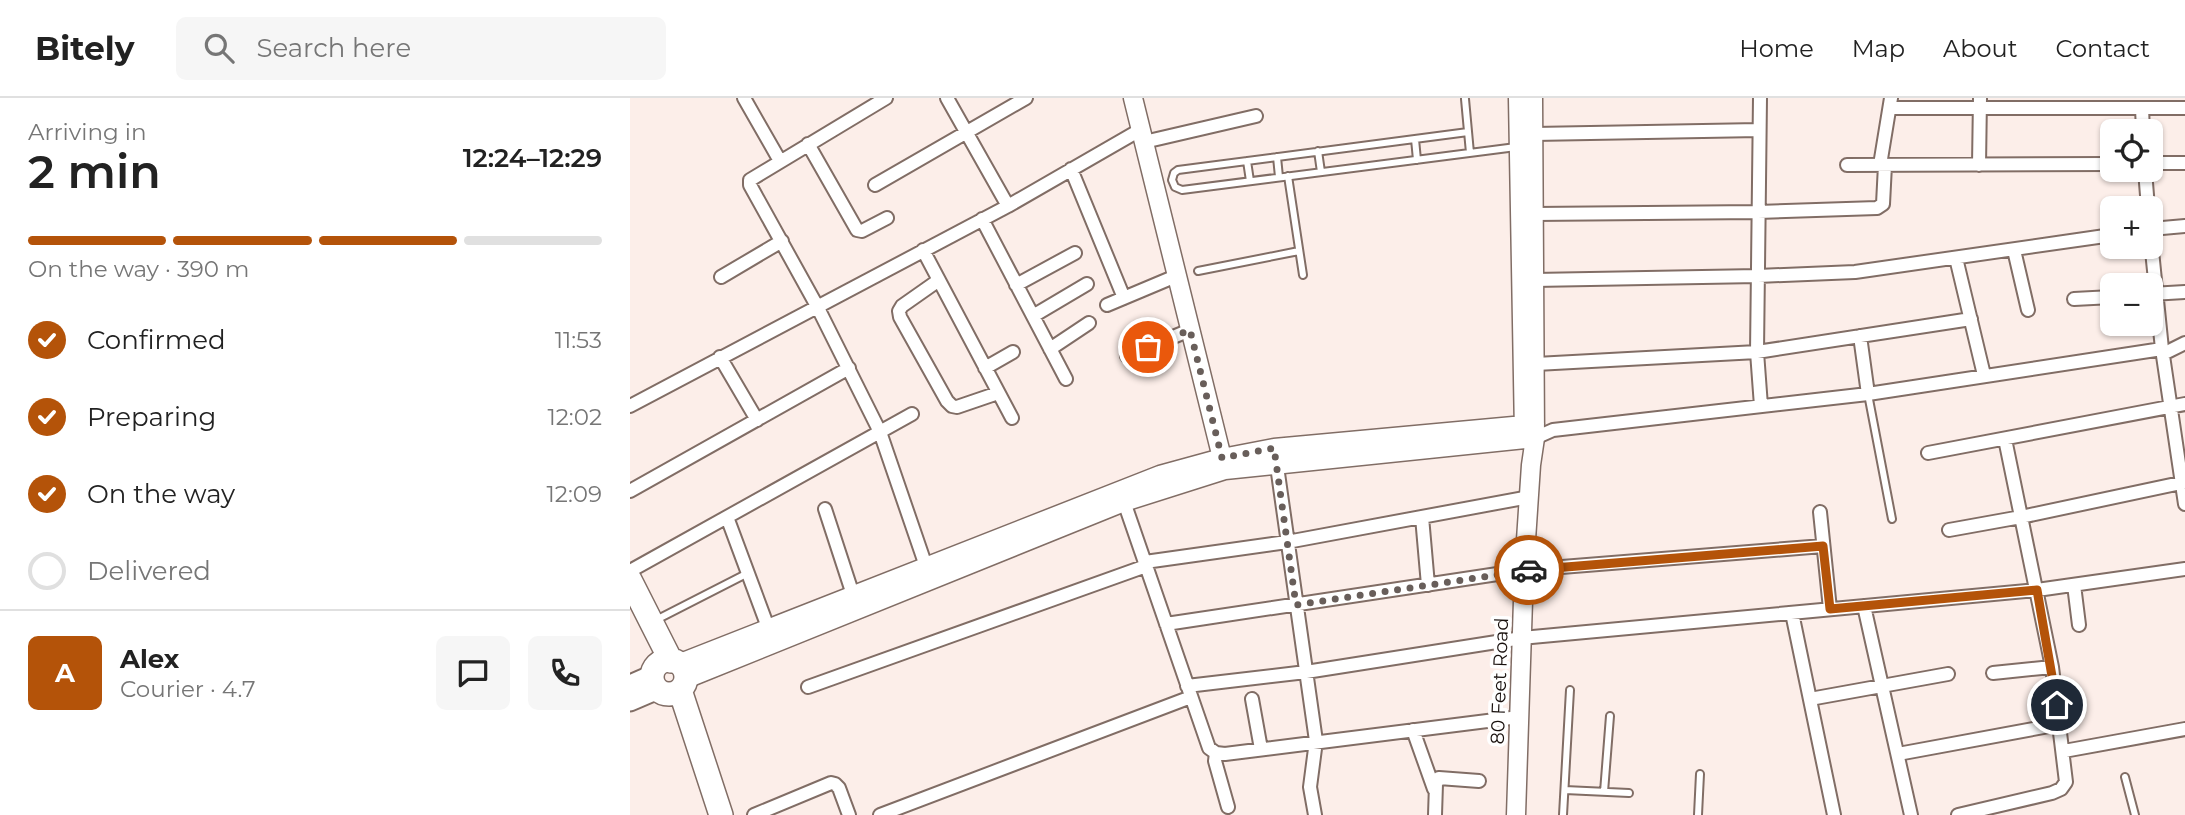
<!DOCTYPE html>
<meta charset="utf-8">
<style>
body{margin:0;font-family:Montserrat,sans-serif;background:#f6f6f6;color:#222;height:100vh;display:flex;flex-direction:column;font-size:26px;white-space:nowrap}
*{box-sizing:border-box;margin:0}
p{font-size:23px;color:#767676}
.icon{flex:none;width:38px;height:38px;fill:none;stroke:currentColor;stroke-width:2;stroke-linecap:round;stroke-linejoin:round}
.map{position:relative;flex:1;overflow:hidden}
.drawer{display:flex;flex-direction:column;background:#fff;width:630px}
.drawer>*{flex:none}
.controls{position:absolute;left:1470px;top:21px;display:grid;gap:14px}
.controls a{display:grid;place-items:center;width:63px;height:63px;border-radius:10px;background:#fff;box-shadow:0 2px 5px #0004;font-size:35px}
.pin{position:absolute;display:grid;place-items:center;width:60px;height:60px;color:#fff;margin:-30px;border:4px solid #fff;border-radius:50%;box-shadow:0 2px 7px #0007}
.courier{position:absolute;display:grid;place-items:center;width:70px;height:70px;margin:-35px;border:5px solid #b45309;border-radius:50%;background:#fff;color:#222;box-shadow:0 2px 9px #0007}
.headline em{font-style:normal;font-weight:600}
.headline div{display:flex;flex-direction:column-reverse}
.headline{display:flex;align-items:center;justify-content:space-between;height:119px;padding:0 28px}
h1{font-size:46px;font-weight:600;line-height:52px}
.bar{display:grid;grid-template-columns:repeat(4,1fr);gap:10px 7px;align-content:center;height:84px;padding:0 28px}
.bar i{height:9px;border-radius:5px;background:#e0e0e0}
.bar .active{background:#b45309}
.bar p{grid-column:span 4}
.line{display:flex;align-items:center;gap:18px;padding:0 28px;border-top:2px solid #e0e0e0}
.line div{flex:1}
.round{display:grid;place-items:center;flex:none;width:74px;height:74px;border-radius:10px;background:#f6f6f6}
ol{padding:0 28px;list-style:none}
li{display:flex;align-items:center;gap:21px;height:77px}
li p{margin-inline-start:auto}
li .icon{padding:7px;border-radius:50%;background:#b45309;color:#fff;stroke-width:4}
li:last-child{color:#767676}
li i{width:38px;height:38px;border:4px solid #e0e0e0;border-radius:50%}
header{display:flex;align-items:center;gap:42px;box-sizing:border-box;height:98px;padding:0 35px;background:#fff;border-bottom:2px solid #e0e0e0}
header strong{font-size:33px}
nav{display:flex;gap:38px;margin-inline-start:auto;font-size:24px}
.search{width:490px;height:63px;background:#f6f6f6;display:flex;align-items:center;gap:18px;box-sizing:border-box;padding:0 24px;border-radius:10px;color:#767676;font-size:26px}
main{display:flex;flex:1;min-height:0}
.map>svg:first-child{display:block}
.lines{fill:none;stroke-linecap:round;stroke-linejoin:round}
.lane-casing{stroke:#816d65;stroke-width:10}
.street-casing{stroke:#816d65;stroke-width:16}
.secondary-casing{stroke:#816d65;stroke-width:21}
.primary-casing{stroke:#816d65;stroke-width:23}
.highway-casing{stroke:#816d65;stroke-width:26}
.lane{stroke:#fff;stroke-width:6}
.street{stroke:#fff;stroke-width:12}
.secondary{stroke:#fff;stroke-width:18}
.primary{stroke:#fff;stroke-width:19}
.highway{stroke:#fff;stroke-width:23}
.done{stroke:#685e5a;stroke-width:7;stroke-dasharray:0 12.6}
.route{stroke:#b45309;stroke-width:9}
.labels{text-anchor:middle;stroke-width:7;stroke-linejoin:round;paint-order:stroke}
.street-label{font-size:19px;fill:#18100d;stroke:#fff}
</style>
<header>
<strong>Bitely</strong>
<div class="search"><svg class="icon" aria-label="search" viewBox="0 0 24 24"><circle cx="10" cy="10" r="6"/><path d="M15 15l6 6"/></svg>Search here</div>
<nav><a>Home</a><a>Map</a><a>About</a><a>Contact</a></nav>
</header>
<main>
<section class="drawer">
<div class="headline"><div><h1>2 min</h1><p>Arriving in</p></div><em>12:24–12:29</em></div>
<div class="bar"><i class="active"></i><i class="active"></i><i class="active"></i><i></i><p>On the way · 390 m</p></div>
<ol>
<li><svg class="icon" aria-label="check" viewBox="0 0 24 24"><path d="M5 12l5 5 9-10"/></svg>Confirmed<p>11:53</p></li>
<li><svg class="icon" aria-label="check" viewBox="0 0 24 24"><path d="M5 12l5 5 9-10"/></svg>Preparing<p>12:02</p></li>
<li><svg class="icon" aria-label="check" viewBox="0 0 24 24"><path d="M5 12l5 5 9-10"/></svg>On the way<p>12:09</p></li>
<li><i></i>Delivered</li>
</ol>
<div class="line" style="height:126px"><b class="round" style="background:#b45309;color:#fff">A</b><div><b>Alex</b><p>Courier · 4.7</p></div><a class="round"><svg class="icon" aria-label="chat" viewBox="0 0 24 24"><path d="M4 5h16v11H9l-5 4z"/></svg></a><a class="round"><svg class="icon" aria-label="phone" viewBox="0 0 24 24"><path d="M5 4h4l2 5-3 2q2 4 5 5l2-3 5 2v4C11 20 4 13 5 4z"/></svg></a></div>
</section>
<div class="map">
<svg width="1555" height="717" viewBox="0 0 1555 717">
<rect width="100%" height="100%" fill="#fceee9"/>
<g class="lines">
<g class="lane-casing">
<path id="lane" d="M835 1 840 55
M838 34 548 72 544 75 542 82 545 89 552 92 886 49
M785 41 787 62
M688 53 691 74
M647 59 649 79
M617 63 620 83
M658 78 673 177
M568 173 669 153
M1238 296 1262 421
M26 522 118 475
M1495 679 1505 717
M935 692 999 695
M974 694 980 618
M933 717 940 592
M1068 717 1070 676"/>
</g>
<g class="street-casing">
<path id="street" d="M114 0 150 63
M256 0 120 82V87L187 208 250 334 298 474
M317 0 378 108
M1130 0 1127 254 1131 308
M1260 10H1555
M1512 10 1513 33
M904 36 1129 32
M514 44 626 18
M178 46 227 132 232 133 257 120
M1521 65H1555
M1217 67 1482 66
M1250 67 1261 0
M1349 67 1350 0
M441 71 494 200
M1515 72 1518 110
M245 87 396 0
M904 116 1128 114 1247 110 1253 106 1255 67
M352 121 436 281
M1521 131 1555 128
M1521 143 1532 251 1555 406
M293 152 382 320
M1384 152 1398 212
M1326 160 1354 277
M91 179 152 143
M309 182 272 208 269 213 270 219 317 303 322 308 327 309 368 295
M904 182 1128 178 1225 174 1482 137
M386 187 445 155
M1521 196 1555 194
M1444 201 1482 199
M477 207 546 178
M403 218 457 186
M1230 238 1238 296
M420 251 459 225
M1533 256 1555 245
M497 258 560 232
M90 259 127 322
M906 266 1127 254 1341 221
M355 270 383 254
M0 308 378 108 510 32
M905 340 923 332 1238 296 1532 251
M1298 355 1555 306
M646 361 686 643 680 689 685 717
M0 393 219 270
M492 398 579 650 586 655 595 656 889 619
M195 411 225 503
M1190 414 1200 511
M97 419 139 532
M792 419 798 487
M1319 432 1391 419 1555 384
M515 464 657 444 899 399
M0 473 282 316
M1444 487 1449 527
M1234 508 1281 717
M1162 515 1204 717
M536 526 894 472 1193 448
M1363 575 1422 569
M557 588 676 574 892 540 1407 492 1555 471
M178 589 516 468
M622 601 631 651
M1180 601 1318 576
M783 632 804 691
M1434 653 1555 631
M586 655 585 663 598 709
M1268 656 1430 626
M124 717 201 685 205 686 209 690 219 717
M250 717 561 599
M805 717 806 686 809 680 849 683
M1328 717 1422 695 1431 691 1436 684 1422 569 1375 341"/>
</g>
<g class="secondary-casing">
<path id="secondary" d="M503 0 594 368
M888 0 894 336
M48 566 530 377 592 360 644 350 905 326
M56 581 494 404 595 372 905 340
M886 717 894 472 901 367 905 340 903 0"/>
</g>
<g class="primary-casing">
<path id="primary" d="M0 587 23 577
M0 603 28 591"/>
</g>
<g class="highway-casing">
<path id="highway" d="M0 482 41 563
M22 579a17 17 0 1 1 34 0a17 17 0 1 1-34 0Z
M50 592 91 717"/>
</g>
<use href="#lane" class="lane"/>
<use href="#street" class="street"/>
<use href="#secondary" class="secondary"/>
<use href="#primary" class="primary"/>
<use href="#highway" class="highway"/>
</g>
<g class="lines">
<path class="done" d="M518 249 560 232 592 360 644 350 666 507 899 472"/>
<path class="route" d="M899 472 1193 448 1200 511 1407 492 1427 607"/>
</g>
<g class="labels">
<g class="street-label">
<text transform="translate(869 583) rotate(-88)" y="7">80 Feet Road</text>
</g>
</g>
</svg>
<div class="controls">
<a><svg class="icon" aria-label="locate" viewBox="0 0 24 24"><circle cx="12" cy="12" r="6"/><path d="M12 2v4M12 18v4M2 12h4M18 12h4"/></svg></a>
<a>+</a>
<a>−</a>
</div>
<div class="pin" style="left:518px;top:249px;background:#ea580c"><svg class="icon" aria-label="bag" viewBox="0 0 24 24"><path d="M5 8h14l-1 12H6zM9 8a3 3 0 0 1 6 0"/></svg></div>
<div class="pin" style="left:1427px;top:607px;background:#1f2937"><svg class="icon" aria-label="home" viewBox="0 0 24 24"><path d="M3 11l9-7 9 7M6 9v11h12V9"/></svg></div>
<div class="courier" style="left:899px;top:472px"><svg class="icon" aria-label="car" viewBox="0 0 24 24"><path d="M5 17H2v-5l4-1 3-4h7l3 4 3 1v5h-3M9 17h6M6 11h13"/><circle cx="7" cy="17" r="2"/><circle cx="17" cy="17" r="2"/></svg></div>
</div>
</main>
